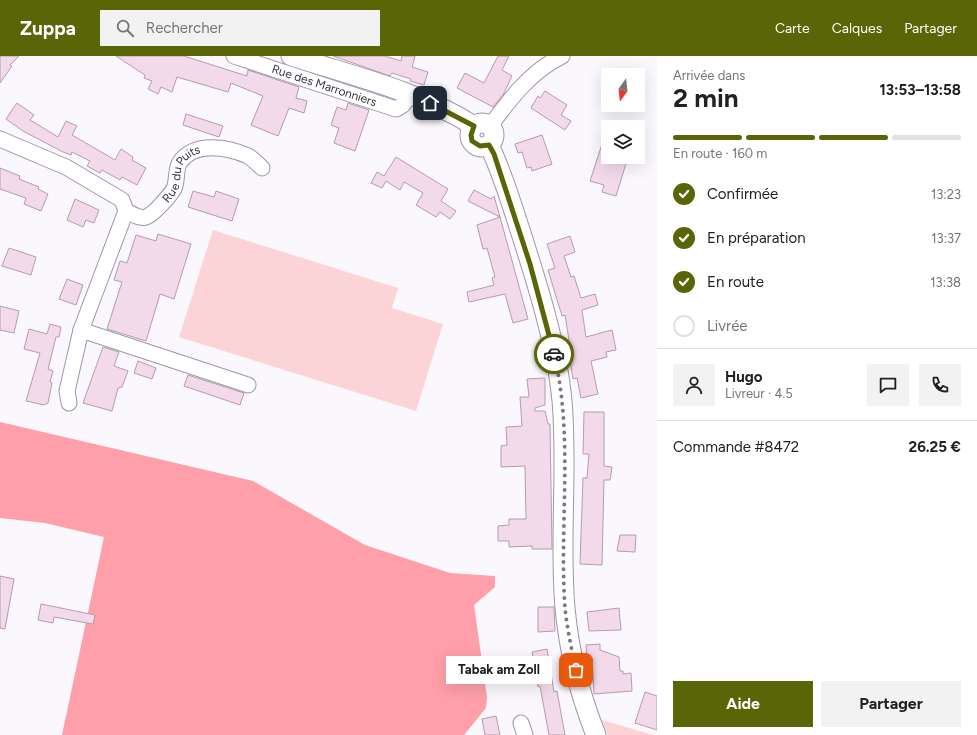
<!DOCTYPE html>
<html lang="fr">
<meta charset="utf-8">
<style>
body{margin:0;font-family:Figtree,sans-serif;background:#f2f2f2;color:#202124;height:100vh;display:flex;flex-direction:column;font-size:15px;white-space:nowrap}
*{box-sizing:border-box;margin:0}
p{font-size:13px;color:#757577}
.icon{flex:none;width:22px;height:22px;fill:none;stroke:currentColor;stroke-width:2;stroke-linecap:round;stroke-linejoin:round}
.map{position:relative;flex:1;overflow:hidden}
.side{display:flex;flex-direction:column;background:#fff;width:320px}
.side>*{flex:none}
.needle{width:26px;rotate:195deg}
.controls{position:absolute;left:601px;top:12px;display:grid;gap:8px}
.controls a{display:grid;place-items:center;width:44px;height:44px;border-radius:0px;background:#fff;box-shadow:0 4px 16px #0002;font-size:20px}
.pin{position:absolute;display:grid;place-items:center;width:34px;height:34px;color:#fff;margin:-17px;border-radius:8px;box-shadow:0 2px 6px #0006}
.courier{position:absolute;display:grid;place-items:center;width:40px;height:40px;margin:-20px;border:3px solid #596506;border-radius:50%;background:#fff;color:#222;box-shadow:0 1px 5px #0007}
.bubble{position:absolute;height:28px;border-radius:0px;background:#fff;box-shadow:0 4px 16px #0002;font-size:13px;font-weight:700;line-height:28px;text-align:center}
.overview em{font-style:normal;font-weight:700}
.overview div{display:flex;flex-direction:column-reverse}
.overview{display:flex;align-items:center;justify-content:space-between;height:68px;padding:0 16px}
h1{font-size:26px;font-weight:700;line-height:30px}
.bar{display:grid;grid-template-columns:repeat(4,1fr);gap:6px 4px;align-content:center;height:48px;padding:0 16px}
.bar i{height:5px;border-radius:3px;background:#e0e0e0}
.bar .on{background:#596506}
.bar p{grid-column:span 4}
.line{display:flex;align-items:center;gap:10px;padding:0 16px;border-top:1px solid #e0e0e0}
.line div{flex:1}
.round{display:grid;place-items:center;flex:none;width:42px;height:42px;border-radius:0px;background:#f2f2f2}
ol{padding:0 16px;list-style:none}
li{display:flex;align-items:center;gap:12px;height:44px}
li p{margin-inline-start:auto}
li .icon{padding:4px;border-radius:50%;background:#596506;color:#fff;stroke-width:4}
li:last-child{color:#757577}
li i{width:22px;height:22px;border:2px solid #e0e0e0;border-radius:50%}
.action{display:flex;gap:8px;margin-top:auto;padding:8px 16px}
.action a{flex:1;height:46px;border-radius:0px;background:#596506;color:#fff;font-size:16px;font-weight:700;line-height:46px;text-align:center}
.action a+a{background:#f2f2f2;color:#202124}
header{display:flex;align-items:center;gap:24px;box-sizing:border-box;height:56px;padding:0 20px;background:#596506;color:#fff}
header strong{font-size:19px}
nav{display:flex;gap:22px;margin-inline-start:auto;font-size:14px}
.search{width:280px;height:36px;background:#f2f2f2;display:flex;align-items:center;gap:10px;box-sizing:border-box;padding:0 14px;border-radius:0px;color:#757577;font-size:15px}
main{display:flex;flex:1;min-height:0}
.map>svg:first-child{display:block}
.green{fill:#fcd3d6}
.forest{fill:#fe9fa9}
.building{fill:#f3daea;stroke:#b49cab}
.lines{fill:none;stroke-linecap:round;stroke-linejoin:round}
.minor-casing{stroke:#9f95ac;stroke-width:17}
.tertiary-casing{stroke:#9f95ac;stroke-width:21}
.minor{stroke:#fff;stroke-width:15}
.tertiary{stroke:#fff;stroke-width:19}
.done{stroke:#7d7981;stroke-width:4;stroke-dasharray:0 7.2}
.route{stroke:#596506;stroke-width:5}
.labels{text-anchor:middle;stroke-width:3;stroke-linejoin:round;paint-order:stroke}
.street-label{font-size:12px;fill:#39353e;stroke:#fff}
</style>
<header>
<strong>Zuppa</strong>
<div class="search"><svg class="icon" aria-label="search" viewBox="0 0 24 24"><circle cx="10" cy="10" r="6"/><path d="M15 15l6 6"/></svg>Rechercher</div>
<nav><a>Carte</a><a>Calques</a><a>Partager</a></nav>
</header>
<main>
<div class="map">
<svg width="657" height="679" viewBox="0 0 657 679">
<rect width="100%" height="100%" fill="#faf8fd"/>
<path class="green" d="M213 174 398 232 392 252 443 268 416 355 179 281Z
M602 664 653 679H608Z"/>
<path class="forest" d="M0 366 253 425 365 489 450 517 495 520V531L474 549 487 641 486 652 464 679H62L104 481 45 467 0 462Z"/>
<path class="building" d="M0 0H19L10 9 12 10 0 27Z
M116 0H184L247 20 248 14 299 31 296 42 307 45 304 57 289 52 278 80 251 69 263 40 231 27 228 36 177 21 172 36 161 31 158 38 148 33 152 25 144 22 145 19Z
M333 0H385L401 5 402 0H415L412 11 428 16 424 29 410 25 411 23 392 17 390 20Z
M498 0H509L502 14 512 20 503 39 493 51 457 32 465 17 484 27Z
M545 35 567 49 561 59 571 65 565 74 531 52 538 40 540 42Z
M17 47 34 59 30 64 58 81 66 65 77 70 72 79 115 104 121 93 133 101 132 104 146 112 137 129 122 121 120 124 102 114 100 117 87 110 90 105 72 96 71 99 63 96 23 75 6 63Z
M348 47 369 54 355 95 334 87 339 72 331 69 337 51 346 54Z
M186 58 223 70 219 81 183 69Z
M606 76H608V101H628L616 140 602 136 604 129 590 125Z
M542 79 552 108 532 115 531 111 527 112 522 96 518 97 515 88Z
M396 101 448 133 441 145 456 155 450 163 440 156 436 161 416 149 423 137 404 126 400 134 386 125 382 132 371 127 377 116 384 120Z
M0 112 20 120 19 123 39 131 38 133 48 138 41 155 24 148 26 142 0 133Z
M474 134 491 143 494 140 500 161 468 145Z
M193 135 214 141 216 135 239 143 232 165 188 151Z
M75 143 99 154 94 167 86 164 83 171 67 164Z
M500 161 528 263 513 267 505 238 469 246 467 236 494 229 492 222 495 221 487 192 483 193 477 169Z
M158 178 191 188 174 243 160 238 146 285 107 273 122 226 114 224 120 205 127 207 136 179 156 185Z
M570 180 575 196 564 200 571 221 574 220 581 242 595 238 598 249 582 254 586 281 612 274 616 294 606 296 607 301 591 305 598 338 581 342 577 322 573 323 570 304 572 303 565 259 562 260 548 214 555 212 547 188Z
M9 192 36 201 31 219 2 210Z
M67 223 83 229 76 249 59 243Z
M0 250 19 255 14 277 0 274Z
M50 268 61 271 59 281H56L48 313 53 315 50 326 52 327 48 347 44 349 26 345 40 297 24 293 29 273 47 278Z
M103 291 119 296 114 310 128 315 122 331 118 332 112 355 83 347Z
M138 305 156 312 152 323 134 317Z
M188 319 244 337 240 349 184 330Z
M545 322V349L535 352V355H545L548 368H550L552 493H532V490L509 491V485H498V470L509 469V463H526L525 410 501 411V390L507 389 506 371 522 370 520 341H529L527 323Z
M584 356H604V410L612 411 610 424H604L602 509 580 508 583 422H587L589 398H583Z
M620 479H636L635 496 617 495Z
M0 520 14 523 5 573 0 572Z
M41 548 95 559 93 568 54 561 53 567 38 564Z
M538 551H554L555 575 538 576Z
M619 552 621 574 589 575 587 556Z
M600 588V594L619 601 620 615H623V618L631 617 632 635 594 638 592 602 587 603 586 589Z
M547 593 554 636 557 635 565 679H549L540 630 538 631 532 596Z
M645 636 657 640V674L635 667Z
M496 660 500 679H485L482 663Z"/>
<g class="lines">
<g class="minor-casing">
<g id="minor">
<path id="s1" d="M234 0 396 53 403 49 410 38"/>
<path d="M490 70C510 43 531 15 562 0"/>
<path id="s2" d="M0 83 66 111 122 144 126 155C132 158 140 163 146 161 153 159 174 136 175 130 177 123 176 111 180 106 195 85 228 91 248 100 253 103 258 108 262 112"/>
<path d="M81 274 248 329"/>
<path d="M69 347 67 335 81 274 126 155"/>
<path d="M521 667 525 679"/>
</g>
</g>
<g class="tertiary-casing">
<path id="tertiary" d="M291 0C353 20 419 35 474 70
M470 79a12 12 0 1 1 24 0a12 12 0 1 1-24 0Z
M489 89C502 116 511 146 520 174 537 227 557 290 562 345 568 414 559 483 565 552 569 595 580 639 596 679"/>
</g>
<use href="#minor" class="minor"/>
<use href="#tertiary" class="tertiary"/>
</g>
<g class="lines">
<path class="done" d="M554 298C574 381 559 467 565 552 567 573 572 594 576 614"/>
<path class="route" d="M430 47 474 70 471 79 472 85 480 90 489 89 494 98 530 208 554 298"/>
</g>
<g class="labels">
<g class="street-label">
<text dy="4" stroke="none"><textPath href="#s1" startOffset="95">Rue des Marronniers</textPath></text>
<text dy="4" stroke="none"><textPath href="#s2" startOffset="228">Rue du Puits</textPath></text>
</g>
</g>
</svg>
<div class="controls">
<a><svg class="needle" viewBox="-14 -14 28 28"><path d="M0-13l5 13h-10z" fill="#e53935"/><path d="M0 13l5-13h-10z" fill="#757577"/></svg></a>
<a><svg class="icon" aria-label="layers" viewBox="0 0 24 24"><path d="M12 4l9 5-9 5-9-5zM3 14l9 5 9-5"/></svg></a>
</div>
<div class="pin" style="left:576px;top:614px;background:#ea580c"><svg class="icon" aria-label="bag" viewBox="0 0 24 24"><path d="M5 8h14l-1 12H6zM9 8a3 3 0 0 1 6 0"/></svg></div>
<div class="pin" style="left:430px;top:47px;background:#1f2937"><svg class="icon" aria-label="home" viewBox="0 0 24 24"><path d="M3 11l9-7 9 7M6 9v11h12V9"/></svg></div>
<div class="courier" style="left:554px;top:298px"><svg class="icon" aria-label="car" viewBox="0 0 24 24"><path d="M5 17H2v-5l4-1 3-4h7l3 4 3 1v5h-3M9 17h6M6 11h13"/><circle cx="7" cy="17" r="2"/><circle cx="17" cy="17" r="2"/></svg></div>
<div class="bubble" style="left:446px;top:600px;width:106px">Tabak am Zoll</div>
</div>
<section class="side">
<div class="overview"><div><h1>2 min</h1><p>Arrivée dans</p></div><em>13:53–13:58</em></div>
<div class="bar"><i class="on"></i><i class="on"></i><i class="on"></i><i></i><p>En route · 160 m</p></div>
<ol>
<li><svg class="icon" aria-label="check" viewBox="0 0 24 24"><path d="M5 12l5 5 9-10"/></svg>Confirmée<p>13:23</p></li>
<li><svg class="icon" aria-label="check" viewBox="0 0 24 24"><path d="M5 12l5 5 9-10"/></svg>En préparation<p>13:37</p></li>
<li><svg class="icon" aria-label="check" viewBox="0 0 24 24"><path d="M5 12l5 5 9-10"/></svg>En route<p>13:38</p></li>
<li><i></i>Livrée</li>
</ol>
<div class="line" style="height:72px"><a class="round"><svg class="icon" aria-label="person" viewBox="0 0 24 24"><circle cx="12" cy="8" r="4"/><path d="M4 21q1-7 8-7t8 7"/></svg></a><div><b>Hugo</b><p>Livreur · 4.5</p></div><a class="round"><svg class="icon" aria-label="chat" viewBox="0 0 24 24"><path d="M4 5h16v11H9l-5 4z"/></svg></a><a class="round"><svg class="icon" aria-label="phone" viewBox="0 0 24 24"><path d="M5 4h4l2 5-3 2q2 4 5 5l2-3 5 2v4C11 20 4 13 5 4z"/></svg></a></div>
<div class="line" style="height:52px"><div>Commande #8472</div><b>26.25 €</b></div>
<div class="action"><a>Aide</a><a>Partager</a></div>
</section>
</main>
